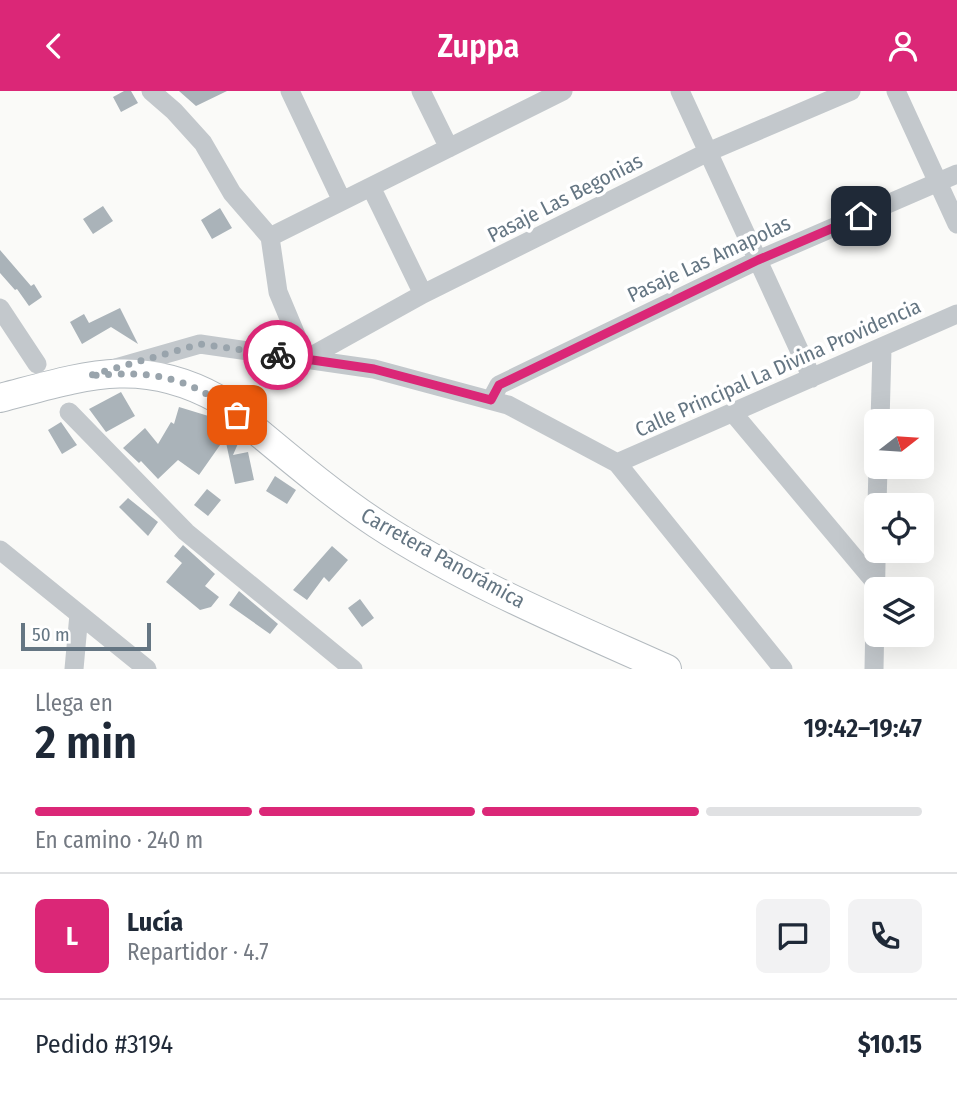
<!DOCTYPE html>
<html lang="es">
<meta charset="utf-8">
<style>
body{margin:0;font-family:"Fira Sans Condensed",sans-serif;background:#f2f2f3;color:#1f2937;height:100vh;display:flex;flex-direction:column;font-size:26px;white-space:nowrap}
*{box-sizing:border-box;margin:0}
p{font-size:23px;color:#747a83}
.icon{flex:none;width:38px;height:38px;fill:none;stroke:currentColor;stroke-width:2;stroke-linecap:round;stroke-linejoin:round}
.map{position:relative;height:578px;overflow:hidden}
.panel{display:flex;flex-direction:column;background:#fff;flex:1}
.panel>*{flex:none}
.needle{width:46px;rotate:73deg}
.buttons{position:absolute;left:864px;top:318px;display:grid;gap:14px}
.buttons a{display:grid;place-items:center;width:70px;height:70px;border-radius:10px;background:#fff;box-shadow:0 7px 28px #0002;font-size:35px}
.scale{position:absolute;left:21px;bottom:18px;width:130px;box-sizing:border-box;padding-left:7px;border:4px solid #657683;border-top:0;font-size:19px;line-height:24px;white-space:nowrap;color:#657683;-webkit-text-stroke:5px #fff;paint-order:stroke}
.pin{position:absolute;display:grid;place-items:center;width:60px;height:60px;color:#fff;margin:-30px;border-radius:14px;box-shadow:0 4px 10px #0006}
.courier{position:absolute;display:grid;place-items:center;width:70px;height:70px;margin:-35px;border:5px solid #db2777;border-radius:50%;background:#fff;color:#222;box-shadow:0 2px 9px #0007}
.overview em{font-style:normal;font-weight:600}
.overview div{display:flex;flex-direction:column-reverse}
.overview{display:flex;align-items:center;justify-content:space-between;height:119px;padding:0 35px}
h1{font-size:46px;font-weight:600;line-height:52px}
.bar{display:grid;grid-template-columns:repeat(4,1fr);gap:10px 7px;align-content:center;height:84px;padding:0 35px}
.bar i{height:9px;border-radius:5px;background:#e0e1e3}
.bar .on{background:#db2777}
.bar p{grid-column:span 4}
.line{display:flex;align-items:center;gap:18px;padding:0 35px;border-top:2px solid #e0e1e3}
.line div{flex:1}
.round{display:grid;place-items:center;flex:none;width:74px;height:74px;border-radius:10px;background:#f2f2f3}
header{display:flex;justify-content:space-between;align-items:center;height:91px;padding:0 35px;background:#db2777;color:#fff;font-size:32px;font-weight:600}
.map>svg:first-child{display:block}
.building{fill:#aab3b9}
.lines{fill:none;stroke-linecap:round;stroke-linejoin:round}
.secondary-casing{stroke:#b3babf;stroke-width:30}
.street{stroke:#c3c8cc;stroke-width:19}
.secondary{stroke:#fff;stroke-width:28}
.done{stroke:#99a4ac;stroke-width:7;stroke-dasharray:0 12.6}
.route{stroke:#db2777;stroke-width:9}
.labels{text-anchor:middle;stroke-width:7;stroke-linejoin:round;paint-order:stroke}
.street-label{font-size:21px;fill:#657683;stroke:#fff}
</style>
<header><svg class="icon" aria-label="back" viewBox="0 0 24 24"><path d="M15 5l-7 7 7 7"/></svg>Zuppa<svg class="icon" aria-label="person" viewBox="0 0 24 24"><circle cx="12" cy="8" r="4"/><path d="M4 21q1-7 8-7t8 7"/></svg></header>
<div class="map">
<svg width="957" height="578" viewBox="0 0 957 578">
<rect width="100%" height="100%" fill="#fafaf8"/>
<path class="building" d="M124 0H131L138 12 121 21 113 6Z
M179 0H227L196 15Z
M103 115 113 130 93 143 83 128Z
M220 117 232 137 212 148 201 129Z
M0 159 31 195 34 193 42 206 29 215 17 198 15 199 0 182Z
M120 217 138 253 111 236 82 253 70 231 84 223 89 232Z
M121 301 135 325 106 341 89 318Z
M179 316 215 327 240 348 233 364 248 361 254 389 235 393 225 347 199 384 178 369 158 388 141 370 139 372 123 357 145 337 158 353 171 331 174 333Z
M61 331 77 354 62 363 48 339Z
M275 385 296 399 287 413 266 400Z
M207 398 221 409 208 425 194 414Z
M128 407 158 431 148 445 119 416Z
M183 454 215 483 205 495 219 506 211 516 200 519 166 491 182 472 174 465Z
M332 455 348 469 329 491 324 486 307 509 293 499Z
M239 500 278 533 270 543 229 514Z
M360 508 374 527 362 536 348 517Z"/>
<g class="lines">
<g class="secondary-casing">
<path id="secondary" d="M0 307C81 286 139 264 218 308 270 350 321 396 377 433 467 492 569 534 667 578"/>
</g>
<path class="street" d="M151 0 174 20 203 52 232 102 270 146 278 201 306 268 423 203 708 61 851 0
M290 0 342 110
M421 0 449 57
M680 0 812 287
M896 0 957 133
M371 96 423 203
M270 146 563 0
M0 217 37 273
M116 277 200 253 374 278 508 314 617 372 783 578
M491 309 499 294 758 169 957 83
M69 321 186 441 353 578
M733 322 874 490
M880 331 882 258
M617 372 957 223
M877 415 878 376
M0 459 147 578
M74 578 79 523
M874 578 877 420"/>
<use href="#secondary" class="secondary"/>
</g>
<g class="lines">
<path class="done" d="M237 324C188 284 149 279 88 285L200 253 278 264"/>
<path class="route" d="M278 264 374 278 491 309 499 294 758 169 861 125"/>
</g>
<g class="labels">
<g class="street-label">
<text transform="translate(565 107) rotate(-27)" y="7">Pasaje Las Begonias</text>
<text transform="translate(709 168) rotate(-25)" y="7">Pasaje Las Amapolas</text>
<text transform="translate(778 277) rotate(-24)" y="7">Calle Principal La Divina Providencia</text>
<text transform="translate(443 467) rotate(29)" y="7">Carretera Panorámica</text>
</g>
</g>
</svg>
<div class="buttons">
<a><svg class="needle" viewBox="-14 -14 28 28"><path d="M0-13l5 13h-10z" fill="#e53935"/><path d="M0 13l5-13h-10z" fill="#747a83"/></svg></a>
<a><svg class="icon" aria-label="locate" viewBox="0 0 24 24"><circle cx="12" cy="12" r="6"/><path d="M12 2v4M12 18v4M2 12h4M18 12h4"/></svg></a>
<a><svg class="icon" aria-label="layers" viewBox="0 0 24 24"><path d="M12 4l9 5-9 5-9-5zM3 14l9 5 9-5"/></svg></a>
</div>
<div class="scale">50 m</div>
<div class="pin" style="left:237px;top:324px;background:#ea580c"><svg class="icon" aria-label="bag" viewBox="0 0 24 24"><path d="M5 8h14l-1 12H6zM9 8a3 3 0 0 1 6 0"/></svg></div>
<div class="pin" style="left:861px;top:125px;background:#1f2937"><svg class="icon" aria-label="home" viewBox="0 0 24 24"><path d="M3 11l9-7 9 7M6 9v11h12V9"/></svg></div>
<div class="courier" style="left:278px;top:264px"><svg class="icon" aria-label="bike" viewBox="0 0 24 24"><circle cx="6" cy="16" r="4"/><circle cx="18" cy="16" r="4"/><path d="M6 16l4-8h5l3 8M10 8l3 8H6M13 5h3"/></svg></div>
</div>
<section class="panel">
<div class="overview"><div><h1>2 min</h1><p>Llega en</p></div><em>19:42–19:47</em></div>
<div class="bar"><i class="on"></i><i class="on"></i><i class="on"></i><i></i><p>En camino · 240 m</p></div>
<div class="line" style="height:126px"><b class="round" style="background:#db2777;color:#fff">L</b><div><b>Lucía</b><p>Repartidor · 4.7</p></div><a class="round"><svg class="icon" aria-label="chat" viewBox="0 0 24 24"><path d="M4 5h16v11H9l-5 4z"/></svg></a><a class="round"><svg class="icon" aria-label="phone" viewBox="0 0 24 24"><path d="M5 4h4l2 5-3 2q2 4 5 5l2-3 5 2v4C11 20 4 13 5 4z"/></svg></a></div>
<div class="line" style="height:91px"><div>Pedido #3194</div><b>$10.15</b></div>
</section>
